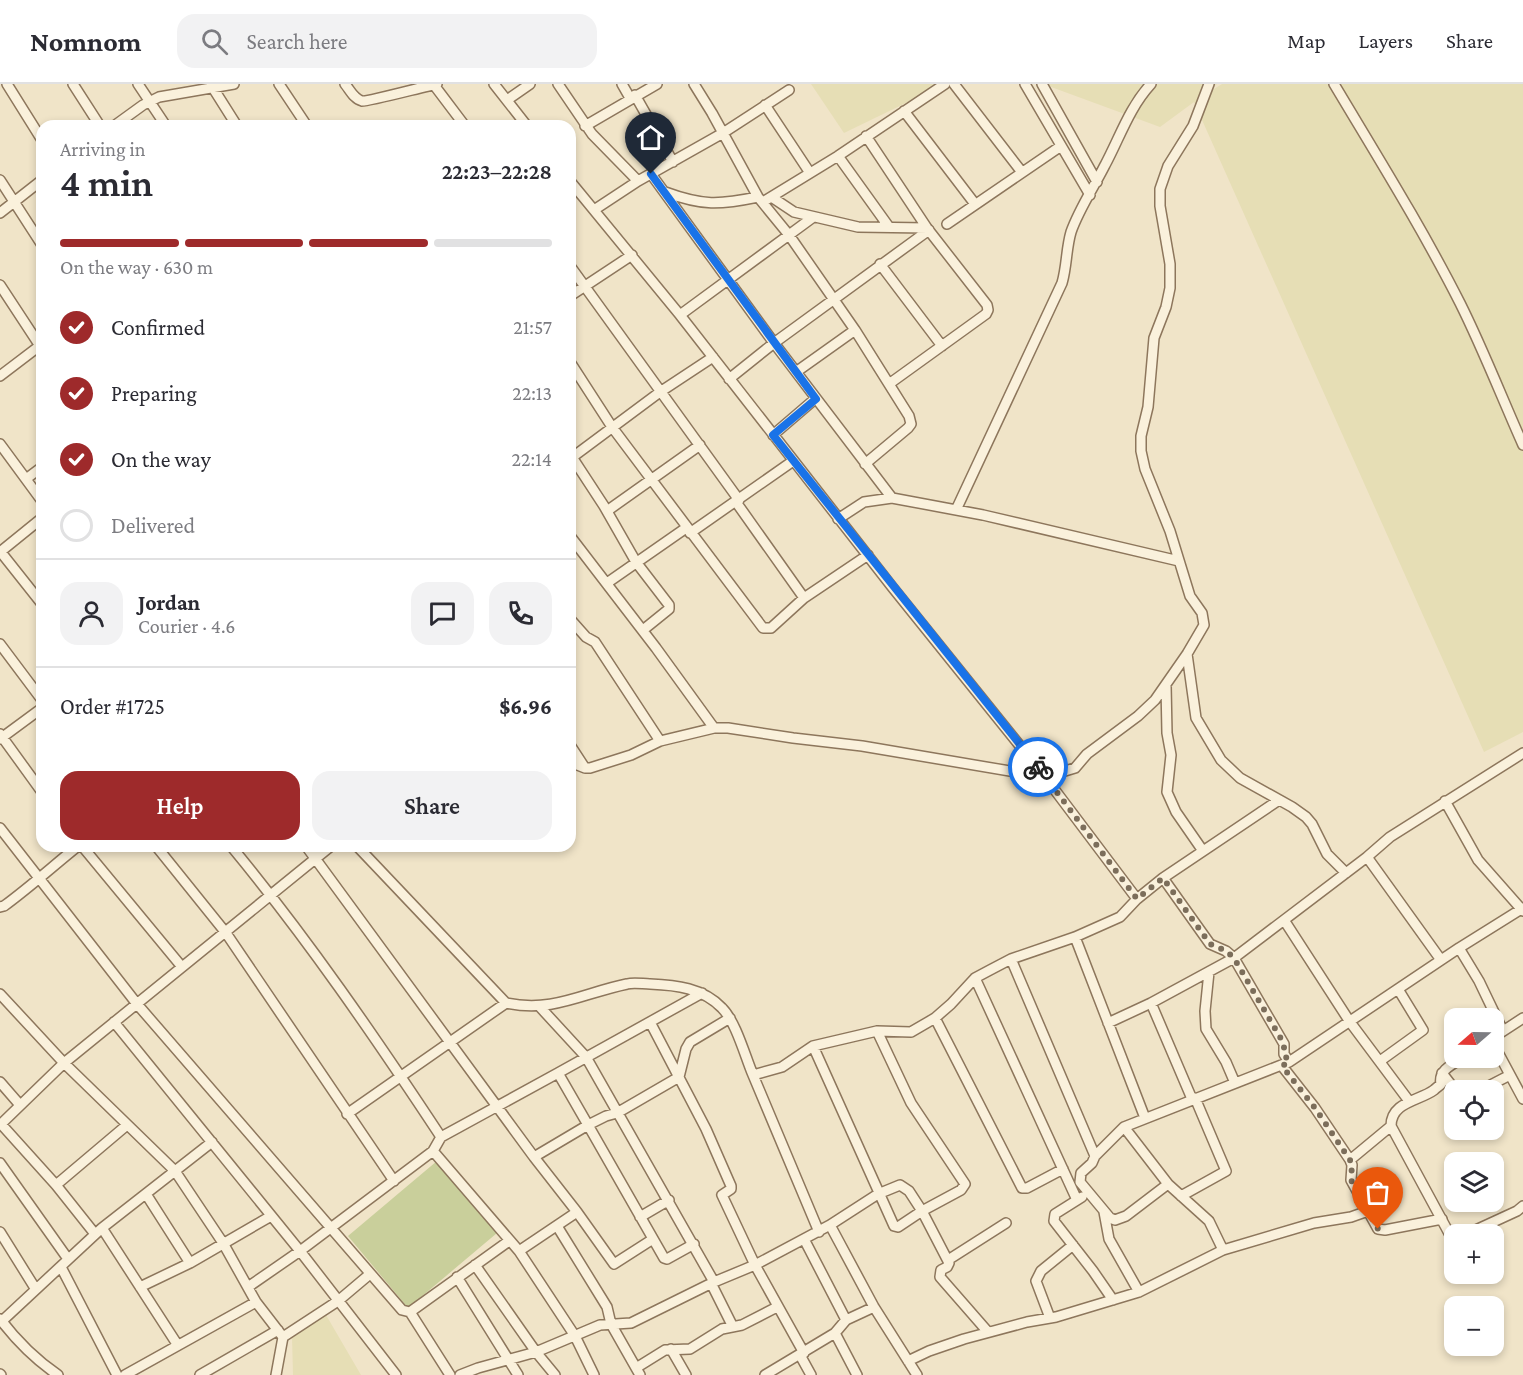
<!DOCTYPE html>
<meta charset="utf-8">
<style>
body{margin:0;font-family:"Crimson Pro",serif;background:#f2f2f3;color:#2b2b33;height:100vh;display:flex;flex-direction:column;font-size:22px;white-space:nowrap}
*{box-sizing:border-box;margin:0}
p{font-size:20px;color:#7c7c81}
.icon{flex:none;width:33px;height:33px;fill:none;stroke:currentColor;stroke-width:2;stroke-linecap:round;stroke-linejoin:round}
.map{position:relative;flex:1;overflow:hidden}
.panel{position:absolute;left:36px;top:36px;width:540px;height:732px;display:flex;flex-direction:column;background:#fff;border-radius:18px;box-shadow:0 3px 9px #0003}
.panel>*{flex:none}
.needle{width:39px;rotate:250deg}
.fabs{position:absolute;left:1444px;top:924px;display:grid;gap:12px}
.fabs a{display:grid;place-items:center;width:60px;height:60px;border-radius:12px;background:#fff;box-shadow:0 3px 9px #0003;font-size:30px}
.pin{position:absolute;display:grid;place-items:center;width:51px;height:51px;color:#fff;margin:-62px -26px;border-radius:50% 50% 50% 0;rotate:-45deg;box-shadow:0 0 6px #0007}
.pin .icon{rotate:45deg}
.courier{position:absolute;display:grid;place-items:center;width:60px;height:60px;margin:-30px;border:4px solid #1a73e8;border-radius:50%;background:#fff;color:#222;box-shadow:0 2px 8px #0007}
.headline em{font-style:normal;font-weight:600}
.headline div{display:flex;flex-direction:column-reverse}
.headline{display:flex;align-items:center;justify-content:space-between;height:102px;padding:0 24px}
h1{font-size:39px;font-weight:600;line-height:45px}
.bar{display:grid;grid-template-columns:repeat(4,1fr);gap:9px 6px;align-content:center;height:72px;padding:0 24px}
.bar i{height:8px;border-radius:4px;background:#e1e1e2}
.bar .on{background:#9e2a2b}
.bar p{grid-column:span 4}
.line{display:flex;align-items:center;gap:15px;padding:0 24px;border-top:2px solid #e1e1e2}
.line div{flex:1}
.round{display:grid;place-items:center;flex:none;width:63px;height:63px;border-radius:18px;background:#f2f2f3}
ol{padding:0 24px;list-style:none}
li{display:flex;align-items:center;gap:18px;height:66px}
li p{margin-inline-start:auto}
li .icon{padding:6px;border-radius:50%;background:#9e2a2b;color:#fff;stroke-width:4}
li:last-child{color:#7c7c81}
li i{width:33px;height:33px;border:3px solid #e1e1e2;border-radius:50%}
.action{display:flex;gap:12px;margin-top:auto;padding:12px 24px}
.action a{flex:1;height:69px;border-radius:18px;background:#9e2a2b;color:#fff;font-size:24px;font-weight:600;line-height:69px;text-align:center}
.action a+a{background:#f2f2f3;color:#2b2b33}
header{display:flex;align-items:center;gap:36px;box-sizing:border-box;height:84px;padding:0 30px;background:#fff;border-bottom:2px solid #e1e1e2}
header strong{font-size:28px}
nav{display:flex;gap:33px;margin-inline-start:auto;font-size:21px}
.search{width:420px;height:54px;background:#f2f2f3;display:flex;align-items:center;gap:15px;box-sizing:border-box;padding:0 21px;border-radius:18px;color:#7c7c81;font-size:22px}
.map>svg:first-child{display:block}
.farmland{fill:#e6deb5}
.green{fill:#c9cf9b}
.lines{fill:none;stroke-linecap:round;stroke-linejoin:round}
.minor-casing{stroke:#8d765c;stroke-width:12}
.minor{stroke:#faf1dc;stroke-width:9}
.done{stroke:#7c6e5b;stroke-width:6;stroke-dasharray:0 10.8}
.route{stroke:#1a73e8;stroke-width:8}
</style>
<header>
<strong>Nomnom</strong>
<div class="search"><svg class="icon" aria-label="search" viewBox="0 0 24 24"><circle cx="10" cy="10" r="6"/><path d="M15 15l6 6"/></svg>Search here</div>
<nav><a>Map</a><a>Layers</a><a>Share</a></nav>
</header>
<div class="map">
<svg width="1523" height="1291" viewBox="0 0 1523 1291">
<rect width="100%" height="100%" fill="#f0e4c8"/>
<path class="farmland" d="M811 0H945L844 49Z
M1043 0H1217L1204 11 1222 0H1523V648L1484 668 1194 18 1160 43Z
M326 1231 361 1291H293L292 1253Z"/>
<path class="green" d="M437 1077 497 1149 408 1224 348 1152Z"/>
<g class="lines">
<g class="minor-casing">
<path id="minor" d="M7 0 42 56
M73 0 100 42
M138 0 166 42
M279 0 307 42
M345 0C350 6 354 15 362 17 367 18 426 2 437 0
M494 0 527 42
M558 0 592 50 638 97 723 49 789 6
M622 0 630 14
M694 0 712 29 758 113 789 151 855 246 909 332 911 340 908 344 865 380
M954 0 1021 87
M1025 0 1090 111
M1042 0 1097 98
M1334 0C1377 72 1422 144 1460 219 1483 265 1502 314 1523 361
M434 1 465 42
M213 4 237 42
M635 11 673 78
M507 16 530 0
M765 21 810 89
M904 27 975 120
M114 42 143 21 159 13 234 0
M585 42 657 0
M866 52 927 144 987 221 988 226 986 230 889 300
M838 72 889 143
M651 90 774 259 892 414
M0 96 42 161
M570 97 680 231 893 504 1045 693 1137 815
M665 108C703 122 719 121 758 113
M773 114 794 128 858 143 927 144
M763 118 838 72 945 0
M594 126 638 97
M0 129 42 96
M947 140 1061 62
M880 180 942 262
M570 182 739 416
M0 201 42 265
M570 212 632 171
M680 231 812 134
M570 278 612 343 763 544H771L804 514 868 471
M796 288 855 246
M0 292 42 260
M729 295 774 259 929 146
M773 351 815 315
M0 360 42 417
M570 370 604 422 636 478 669 521V525L643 546
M570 375 660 308 713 273
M26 395 42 383
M736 418 804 514
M956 426 1062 199C1067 182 1066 165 1071 148 1079 125 1094 103 1105 81 1120 53 1129 24 1151 0
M607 427 700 361
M838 435 864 418 892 414 983 431 1179 477
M690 449 793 377
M570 452 656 564 714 644
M0 467 42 520
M0 468 42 434
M607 499 686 444
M570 535 586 553 595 558 660 657
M0 560 42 616
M1187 570 1196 634 1221 676 1240 694 1292 723 1306 733 1312 740 1327 770 1346 789
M1166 601 1167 649 1171 671 1167 708 1176 728 1203 767
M0 650 42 708
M0 655 42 624
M570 661 585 684
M570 678 585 684H590L631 671 660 657 714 644H728L793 654 862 662 1045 693 1075 684 1087 670 1138 632 1155 616 1187 570 1204 541 1202 529 1190 512 1170 447 1145 385 1141 367V352L1148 323 1154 254 1166 223 1170 204V180L1160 122V105L1168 82 1193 42 1209 0
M1445 717 1478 776 1523 827
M0 744 137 920 402 1226 410 1228 509 1157
M82 762 182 883
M156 762 226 849 394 1097
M231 762C307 854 375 953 441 1053
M306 762 534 1073 577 1128 614 1180 653 1155
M357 762 506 919
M1367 773 1441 876
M1163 794 1210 860 1226 867 1234 874 1284 960V970L1289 978
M0 823 4 822C30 803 53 782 78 762
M1284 836 1350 938 1409 1017
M1075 853 1145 1034
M1459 864 1479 897 1503 947
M1011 875 1095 1072
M1209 888 1205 927 1206 945 1226 978 1235 999
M975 894 1077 1116
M0 910 64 979 175 1087 223 1159 256 1218 283 1253
M540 923 586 973 714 1198
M935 934 1022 1104H1027L1063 1085
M114 938 300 1167 396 1291
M650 938 706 1045 731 1102V1105L722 1111 755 1181 804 1269
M1108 939 1151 919
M1494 953 1523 934
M1494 961 1523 1015
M813 962 894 1142 898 1143 922 1127 949 1179 947 1183 941 1186 940 1193 988 1248
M1380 977 1423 946 1398 905
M1282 982 1315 1024 1350 1076
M558 989 702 909
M1442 989 1455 1006
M753 991 819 1148
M0 998 20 1021
M1481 1006 1510 991
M1192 1015 1151 919 1234 874 1367 773 1390 753 1523 669
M347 1030 506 919C553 929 583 909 627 900 634 898 643 900 650 900 676 901 703 904 722 924 736 938 745 972 753 991L782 983 813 962 877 947 911 948 935 934 951 920 975 894 990 886 1011 875 1075 853 1120 833 1137 815 1163 794 1279 716
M1 1040 56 1101 95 1150
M0 1041 64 979 331 762
M1391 1042 1450 1151 1455 1155
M1124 1043 1168 1100
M433 1067 519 1167 575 1252 594 1291
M534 1073 588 1041 664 1174 667 1175 694 1160
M0 1079 68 1175
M56 1101 127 1041
M146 1110 190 1179
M1181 1112 1226 1087 1195 1014
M1082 1113 1055 1130 1054 1137 1093 1187 1113 1216
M1104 1128 1109 1155 1139 1208
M640 1133 669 1116
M1442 1135 1385 1146 1378 1145 1351 1096 1352 1081 1350 1076 1391 1042C1391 1018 1419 1017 1434 1006 1436 1004 1439 1002 1441 1000 1438 986 1453 980 1463 974
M830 1141 874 1223 917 1291
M557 1142 607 1223 611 1240 640 1291
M102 1144 177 1260
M0 1148 35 1204
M1467 1150 1517 1127 1523 1122
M804 1155 846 1236
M1223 1166 1209 1137 1168 1100 1126 1132 1115 1136 1110 1134 1080 1098 1081 1089 1092 1079 1095 1072 1124 1043 1289 978 1459 864 1523 824
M519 1167 577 1128
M948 1176 1006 1139
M475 1181 536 1268 555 1291
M61 1183 117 1291
M457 1193 518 1291
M711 1199 733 1243
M140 1203 190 1179 271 1132
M248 1203 300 1167 433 1067 441 1053 558 989 588 1041 606 1032 617 1029 679 993 686 965 690 958 730 934
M410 1228 450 1291
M1050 1234 1036 1197 1041 1187 1073 1161
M0 1235C16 1256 36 1276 58 1291
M2 1237 102 1144 212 1058
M835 1249 857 1291
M671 1265 686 1291
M800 1271 811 1291
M908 1277 929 1267 964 1255 1027 1238 1056 1233 1139 1208 1223 1166 1314 1139 1351 1133 1368 1127
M636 1284 665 1266 690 1265 722 1245 742 1241 777 1223
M0 1290 1 1291
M125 1291 256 1218
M200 1291 278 1246
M276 1291 283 1253 338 1217 370 1190
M460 1291 478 1284 536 1268 600 1241 631 1239 714 1198 755 1181 830 1141 878 1110 900 1101 909 1107 922 1127 961 1106 965 1100 911 1019 877 947
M765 1291 835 1249 846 1236 874 1223"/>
</g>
<use href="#minor" class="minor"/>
</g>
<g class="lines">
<path class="done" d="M1038 683 1137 815 1163 794 1210 860 1226 867 1234 874 1284 960V970L1289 978 1282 982 1315 1024 1350 1076 1352 1081 1351 1096 1378 1145"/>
<path class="route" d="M651 90 816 315 773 351 1038 683"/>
</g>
</svg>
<div class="fabs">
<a><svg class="needle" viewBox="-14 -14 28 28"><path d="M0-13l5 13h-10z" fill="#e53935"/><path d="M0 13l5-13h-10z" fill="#7c7c81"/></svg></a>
<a><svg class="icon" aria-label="locate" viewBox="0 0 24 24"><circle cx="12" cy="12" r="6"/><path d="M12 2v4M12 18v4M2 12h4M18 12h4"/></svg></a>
<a><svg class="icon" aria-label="layers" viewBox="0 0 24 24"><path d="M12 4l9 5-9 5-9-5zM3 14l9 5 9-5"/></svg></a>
<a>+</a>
<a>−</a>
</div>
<div class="pin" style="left:1378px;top:1145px;background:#ea580c"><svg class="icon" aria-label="bag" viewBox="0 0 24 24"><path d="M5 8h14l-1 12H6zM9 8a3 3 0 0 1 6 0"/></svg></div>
<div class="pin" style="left:651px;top:90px;background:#1f2937"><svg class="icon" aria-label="home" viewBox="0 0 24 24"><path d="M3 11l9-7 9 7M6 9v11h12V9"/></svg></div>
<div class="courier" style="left:1038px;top:683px"><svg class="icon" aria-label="bike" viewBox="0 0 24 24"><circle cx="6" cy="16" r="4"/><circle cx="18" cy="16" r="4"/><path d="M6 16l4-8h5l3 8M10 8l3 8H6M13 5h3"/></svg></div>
<section class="panel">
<div class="headline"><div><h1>4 min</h1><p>Arriving in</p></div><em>22:23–22:28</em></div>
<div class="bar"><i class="on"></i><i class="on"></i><i class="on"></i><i></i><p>On the way · 630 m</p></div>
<ol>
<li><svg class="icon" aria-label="check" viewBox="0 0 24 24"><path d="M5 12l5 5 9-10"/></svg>Confirmed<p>21:57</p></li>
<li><svg class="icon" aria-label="check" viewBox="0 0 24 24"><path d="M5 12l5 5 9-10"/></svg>Preparing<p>22:13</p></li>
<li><svg class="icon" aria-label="check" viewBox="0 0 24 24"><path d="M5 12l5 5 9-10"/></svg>On the way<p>22:14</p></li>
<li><i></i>Delivered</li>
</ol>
<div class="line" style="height:108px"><a class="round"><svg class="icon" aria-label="person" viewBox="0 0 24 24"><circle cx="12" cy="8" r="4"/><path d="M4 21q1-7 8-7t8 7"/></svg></a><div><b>Jordan</b><p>Courier · 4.6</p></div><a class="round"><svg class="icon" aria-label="chat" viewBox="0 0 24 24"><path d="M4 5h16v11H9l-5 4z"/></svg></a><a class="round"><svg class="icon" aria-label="phone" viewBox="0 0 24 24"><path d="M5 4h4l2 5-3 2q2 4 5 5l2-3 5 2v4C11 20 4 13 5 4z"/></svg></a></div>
<div class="line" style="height:78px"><div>Order #1725</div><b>$6.96</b></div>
<div class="action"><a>Help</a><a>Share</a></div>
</section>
</div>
